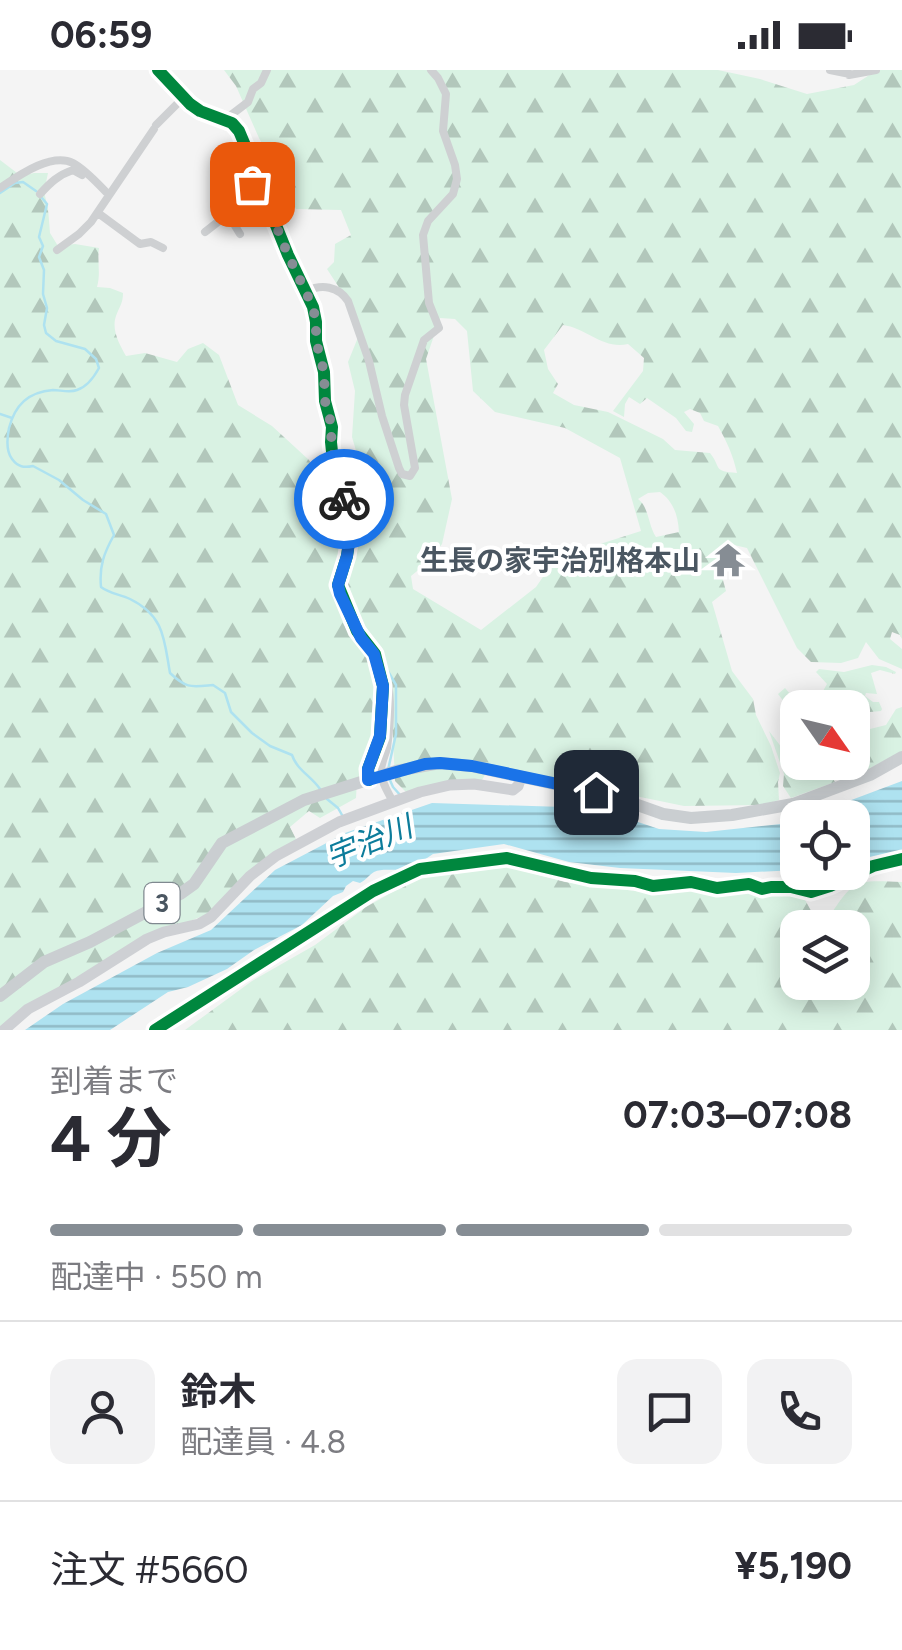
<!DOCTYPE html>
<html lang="ja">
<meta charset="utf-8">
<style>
body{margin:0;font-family:Figtree,"Noto Sans JP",sans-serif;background:#f2f2f3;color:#2b2b33;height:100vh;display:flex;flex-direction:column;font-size:38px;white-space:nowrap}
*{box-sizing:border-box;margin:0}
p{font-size:32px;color:#7c7c81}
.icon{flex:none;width:55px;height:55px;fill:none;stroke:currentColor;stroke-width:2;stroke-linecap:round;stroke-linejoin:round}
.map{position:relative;height:960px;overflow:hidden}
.side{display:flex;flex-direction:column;background:#fff;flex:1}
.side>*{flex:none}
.needle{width:65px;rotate:124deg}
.fabs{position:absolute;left:780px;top:620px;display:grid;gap:20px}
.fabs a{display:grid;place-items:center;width:90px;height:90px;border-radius:20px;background:#fff;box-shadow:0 5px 25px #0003;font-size:50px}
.pin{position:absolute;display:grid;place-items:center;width:85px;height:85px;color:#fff;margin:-42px;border-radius:20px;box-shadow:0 5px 15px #0006}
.courier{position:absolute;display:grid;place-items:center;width:100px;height:100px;margin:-50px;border:8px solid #1a73e8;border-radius:50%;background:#fff;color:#222;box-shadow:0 2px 12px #0007}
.overview em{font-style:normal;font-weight:700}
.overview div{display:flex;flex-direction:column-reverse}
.overview{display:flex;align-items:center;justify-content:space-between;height:170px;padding:0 50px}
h1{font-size:65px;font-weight:700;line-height:75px}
.bar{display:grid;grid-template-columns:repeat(4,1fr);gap:15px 10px;align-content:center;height:120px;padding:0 50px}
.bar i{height:12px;border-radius:8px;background:#e1e1e2}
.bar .current{background:#868d94}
.bar p{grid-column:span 4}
.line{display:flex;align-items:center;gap:25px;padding:0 50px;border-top:2px solid #e1e1e2}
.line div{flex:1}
.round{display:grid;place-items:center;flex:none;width:105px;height:105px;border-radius:20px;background:#f2f2f3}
.status{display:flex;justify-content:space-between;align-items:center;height:70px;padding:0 50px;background:#fff;direction:ltr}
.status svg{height:28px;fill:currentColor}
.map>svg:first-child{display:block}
.forest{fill:url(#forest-firs);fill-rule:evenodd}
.water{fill:url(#water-rules)}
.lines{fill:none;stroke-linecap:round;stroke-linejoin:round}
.stream{stroke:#aee2f0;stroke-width:2.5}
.street{stroke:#ced0d2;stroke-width:8}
.secondary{stroke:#ced0d4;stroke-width:11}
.primary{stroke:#caced1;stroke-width:12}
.cycleway-casing{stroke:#fff;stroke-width:19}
.cycleway{stroke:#00873e;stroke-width:12}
.done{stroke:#868d94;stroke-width:10;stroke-dasharray:0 18}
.route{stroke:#1a73e8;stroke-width:12}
.labels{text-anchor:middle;stroke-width:8;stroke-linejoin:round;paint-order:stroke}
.shield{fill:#fff;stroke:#808990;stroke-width:2.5}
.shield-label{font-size:25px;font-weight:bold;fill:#4a5661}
.poi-label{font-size:28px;font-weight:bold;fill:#4a5661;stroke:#fff;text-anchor:end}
.water-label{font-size:30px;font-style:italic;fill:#0c7c9b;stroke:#fff}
</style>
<div class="status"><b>06:59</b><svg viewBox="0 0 49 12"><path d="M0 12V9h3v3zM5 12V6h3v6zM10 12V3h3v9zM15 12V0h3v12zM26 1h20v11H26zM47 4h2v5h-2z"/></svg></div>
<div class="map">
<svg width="902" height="960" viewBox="0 0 902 960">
<defs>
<pattern id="forest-firs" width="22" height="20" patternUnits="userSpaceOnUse" patternTransform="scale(2.5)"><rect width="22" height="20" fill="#d9f2e3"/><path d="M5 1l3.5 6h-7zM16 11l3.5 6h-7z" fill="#b2c7bb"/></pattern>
<pattern id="water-rules" width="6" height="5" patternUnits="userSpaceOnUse" patternTransform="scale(2.5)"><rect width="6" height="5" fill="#aee2f0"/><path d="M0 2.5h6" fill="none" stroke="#90bac6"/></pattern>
</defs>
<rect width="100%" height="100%" fill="#f4f4f4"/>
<path class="forest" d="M224 0H718L760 9 807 24 854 15 877 0H902V569L900 565 892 562 890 569 902 579V599L879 589 866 572 858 588 841 593 811 592 797 578 747 478 734 475 722 479 721 503 726 521 712 532 732 601 753 629 756 645 771 676 780 703 778 712 779 730 763 735 684 736 490 696 482 710 406 722 395 711 390 604 352 530 347 517 354 475 352 442 376 423 361 398 352 367 355 321 348 292 361 260 340 219 327 199 334 192 335 174 351 165 341 140 296 139 259 68 236 16ZM440 248 455 249 467 261 473 321 495 342 565 358 620 388 641 461 556 488 536 517 481 560 413 519 411 506 427 493 442 474 452 429 426 289ZM563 255C586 258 604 280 628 274L644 288 643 301 613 341 624 347 625 334 629 327 640 334 647 328 676 348 686 361 692 362 694 354 684 342 690 339 700 343 704 351 718 356C727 372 733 385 737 403 712 401 722 398 710 383L675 380 663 369 608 342 574 335 553 323 558 314 548 299 544 280ZM660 422C674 432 678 446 679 462L656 467C648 455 649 437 638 429L648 423Z
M0 90 21 106 34 103H48L44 122 48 138 50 163 58 176 75 174 99 178C97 192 101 203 97 217L110 218 123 223C123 234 119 237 116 246 111 260 120 275 126 286L145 283 177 292 188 279 203 273 219 285 238 335 272 356 309 390 318 408 333 422 340 435 345 461 342 494 333 518C342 537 350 556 360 575 364 584 373 594 375 603 382 629 375 691 357 710L356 728 320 748 309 741 290 757 297 771 208 844 152 866 0 960Z
M872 595 886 597 896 602 895 604 880 600 871 603 877 624 866 623 865 626 873 632H879L882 639 881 641 859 643V635L848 633V637L798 638 797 643 791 641 778 624 785 618 799 634 806 636 819 628 827 614 816 602 819 599 844 602Z
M902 637V681L852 708 846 697 828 702 835 712 791 728 783 716 784 704 769 661 799 700 825 693 852 692 853 654 854 658 870 659 886 655 896 639Z
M505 796 565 812 651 823 679 818 718 823 745 819 759 823 791 821 804 828 815 848 827 850C854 809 854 810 902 812V960H185L252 911 315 875 366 837 419 807ZM798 858H852V912H798Z"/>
<path class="water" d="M902 711V783L853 796 852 748 806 747Z
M432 733 596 738 659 759 706 762 781 754 797 750V800L736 803 620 798 569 792 504 774 433 784C425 790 410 798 400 799 392 801 382 798 374 802 369 805 366 810 360 813L353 811 346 816 343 822 333 826 302 855 254 880 227 899 188 917 168 922 110 960H25L63 934 157 883 211 860 275 800 336 768 337 771 346 766 345 763Z"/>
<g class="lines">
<path class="stream" d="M0 123 15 113 23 112 36 121
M42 128 47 134 39 167 43 176 39 187 44 200 43 224 47 238 44 255 46 263 56 271 85 279 96 289 99 298C94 307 87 317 77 320 70 323 60 320 53 320 28 322 15 335 9 358 7 368 6 381 12 389 18 397 24 398 33 396L59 410 83 430 106 444 114 465C104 483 99 496 101 517 110 524 120 524 130 529 165 546 164 570 170 603 187 619 191 617 213 615L225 623 231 642 252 663 270 676 292 685C297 700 311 706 320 719
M0 344 12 348
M323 387 316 403 329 422 341 431
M344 506 350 491 353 470
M351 537 359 557
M378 584 396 615V664L388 700
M389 708 393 717 401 726
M327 729 338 738 342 745"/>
<path class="street" d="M158 0 190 34 200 41 232 53 239 61 247 80 252 114 271 143 288 185 313 237 316 252V271L324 302 325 331 332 357 331 372 334 401 352 452 347 486 338 515 357 561 375 584 383 616 380 667 368 699 369 710
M830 0 850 4
M849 5 876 0
M227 52 231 45 248 32 253 19 261 13 267 0
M156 55 184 27
M0 118C18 106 51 82 73 93 86 100 98 114 109 125
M40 124C50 113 58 105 73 100L82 105
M98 143 140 174 151 172 163 178
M205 162 228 144
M240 164 221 133 252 114
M57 180 79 164 91 152 154 59
M306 221C322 214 338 216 348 231L369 291 382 346 399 398 402 404 410 406 415 398 404 335 405 325 424 270 439 258 429 233 423 165 428 151 453 124 457 109 455 95 443 61 446 24 438 8 431 0
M381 598C394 614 390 656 387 678 385 686 381 693 381 701 381 712 388 722 393 732
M155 960 373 821 420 799 507 788 591 808 635 811 653 816 691 812 717 818 749 814 762 819 771 817H791L811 822 830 816 873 796 902 789"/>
<path class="secondary" d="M4 960 28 939 79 912 147 869 164 862 199 854 211 847 250 806 276 786 339 752 420 722 450 715 474 714 513 720 518 716 521 707"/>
<path class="primary" d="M0 926 44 892 90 872 180 824 194 814 222 773 304 730 396 701 440 693 471 696 615 727 663 744 691 748 732 745 793 734 870 705 902 687"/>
<g class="cycleway-casing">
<path id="cycleway" d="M158 0 190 34 200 41 232 53 239 61 247 80 252 114 271 143 288 185 313 237 316 252V271L324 302 325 331 332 357 331 372 334 401 352 452 347 486 338 515 357 561 375 584 383 616 380 667 368 699 369 710
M155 960 373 821 420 799 507 788 591 808 635 811 653 816 691 812 717 818 749 814 762 819 771 817H791L811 822 830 816 873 796 902 789"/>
</g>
<use href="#cycleway" class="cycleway"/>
</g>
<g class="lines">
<path class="done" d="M252 114 271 143 288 185 313 237 316 252V271L324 302 325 331 332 357 331 372 334 401 344 429"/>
<path class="route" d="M344 429 352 452 347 486 338 515 340 524 361 568 374 584 383 616 380 666 368 699V710L425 694 440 693 472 696 596 722"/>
</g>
<defs>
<g id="temple-bare" transform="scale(2.7)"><path d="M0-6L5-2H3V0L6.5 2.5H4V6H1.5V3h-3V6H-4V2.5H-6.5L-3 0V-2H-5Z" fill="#868d94" stroke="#fff" stroke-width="2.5" paint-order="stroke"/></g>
</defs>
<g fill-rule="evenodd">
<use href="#temple-bare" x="728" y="490"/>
</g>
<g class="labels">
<rect class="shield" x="144.5" y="813" width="35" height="40" rx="8"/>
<g class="shield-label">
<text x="162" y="842">3</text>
</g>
<g class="poi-label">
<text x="700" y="500">生長の家宇治別格本山</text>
</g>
<g class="water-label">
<text transform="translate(369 772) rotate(-22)" y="10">宇治川</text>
</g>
</g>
</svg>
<div class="fabs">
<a><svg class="needle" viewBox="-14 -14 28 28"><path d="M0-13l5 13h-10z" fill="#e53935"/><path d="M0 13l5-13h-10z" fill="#7c7c81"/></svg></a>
<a><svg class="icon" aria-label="locate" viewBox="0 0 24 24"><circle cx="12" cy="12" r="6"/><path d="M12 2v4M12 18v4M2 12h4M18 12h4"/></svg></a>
<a><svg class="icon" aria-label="layers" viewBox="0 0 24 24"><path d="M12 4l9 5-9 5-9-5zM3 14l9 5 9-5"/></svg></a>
</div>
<div class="pin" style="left:252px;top:114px;background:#ea580c"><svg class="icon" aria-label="bag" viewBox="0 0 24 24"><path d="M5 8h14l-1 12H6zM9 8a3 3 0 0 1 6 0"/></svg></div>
<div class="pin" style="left:596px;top:722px;background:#1f2937"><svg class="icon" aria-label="home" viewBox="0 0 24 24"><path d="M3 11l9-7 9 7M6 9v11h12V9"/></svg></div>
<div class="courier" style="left:344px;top:429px"><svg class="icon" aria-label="bike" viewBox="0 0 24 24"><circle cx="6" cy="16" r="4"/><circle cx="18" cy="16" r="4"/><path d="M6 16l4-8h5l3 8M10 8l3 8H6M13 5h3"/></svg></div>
</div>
<section class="side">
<div class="overview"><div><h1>4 分</h1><p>到着まで</p></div><em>07:03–07:08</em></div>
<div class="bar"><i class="current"></i><i class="current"></i><i class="current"></i><i></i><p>配達中 · 550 m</p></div>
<div class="line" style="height:180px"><a class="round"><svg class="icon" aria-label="person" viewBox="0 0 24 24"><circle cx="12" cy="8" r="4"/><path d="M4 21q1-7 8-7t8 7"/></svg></a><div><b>鈴木</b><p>配達員 · 4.8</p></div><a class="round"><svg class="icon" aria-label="chat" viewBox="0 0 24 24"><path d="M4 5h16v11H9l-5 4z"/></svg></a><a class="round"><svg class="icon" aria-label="phone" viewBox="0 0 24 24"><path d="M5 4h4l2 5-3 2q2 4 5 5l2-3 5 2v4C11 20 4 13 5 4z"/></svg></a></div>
<div class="line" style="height:130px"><div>注文 #5660</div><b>¥5,190</b></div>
</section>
